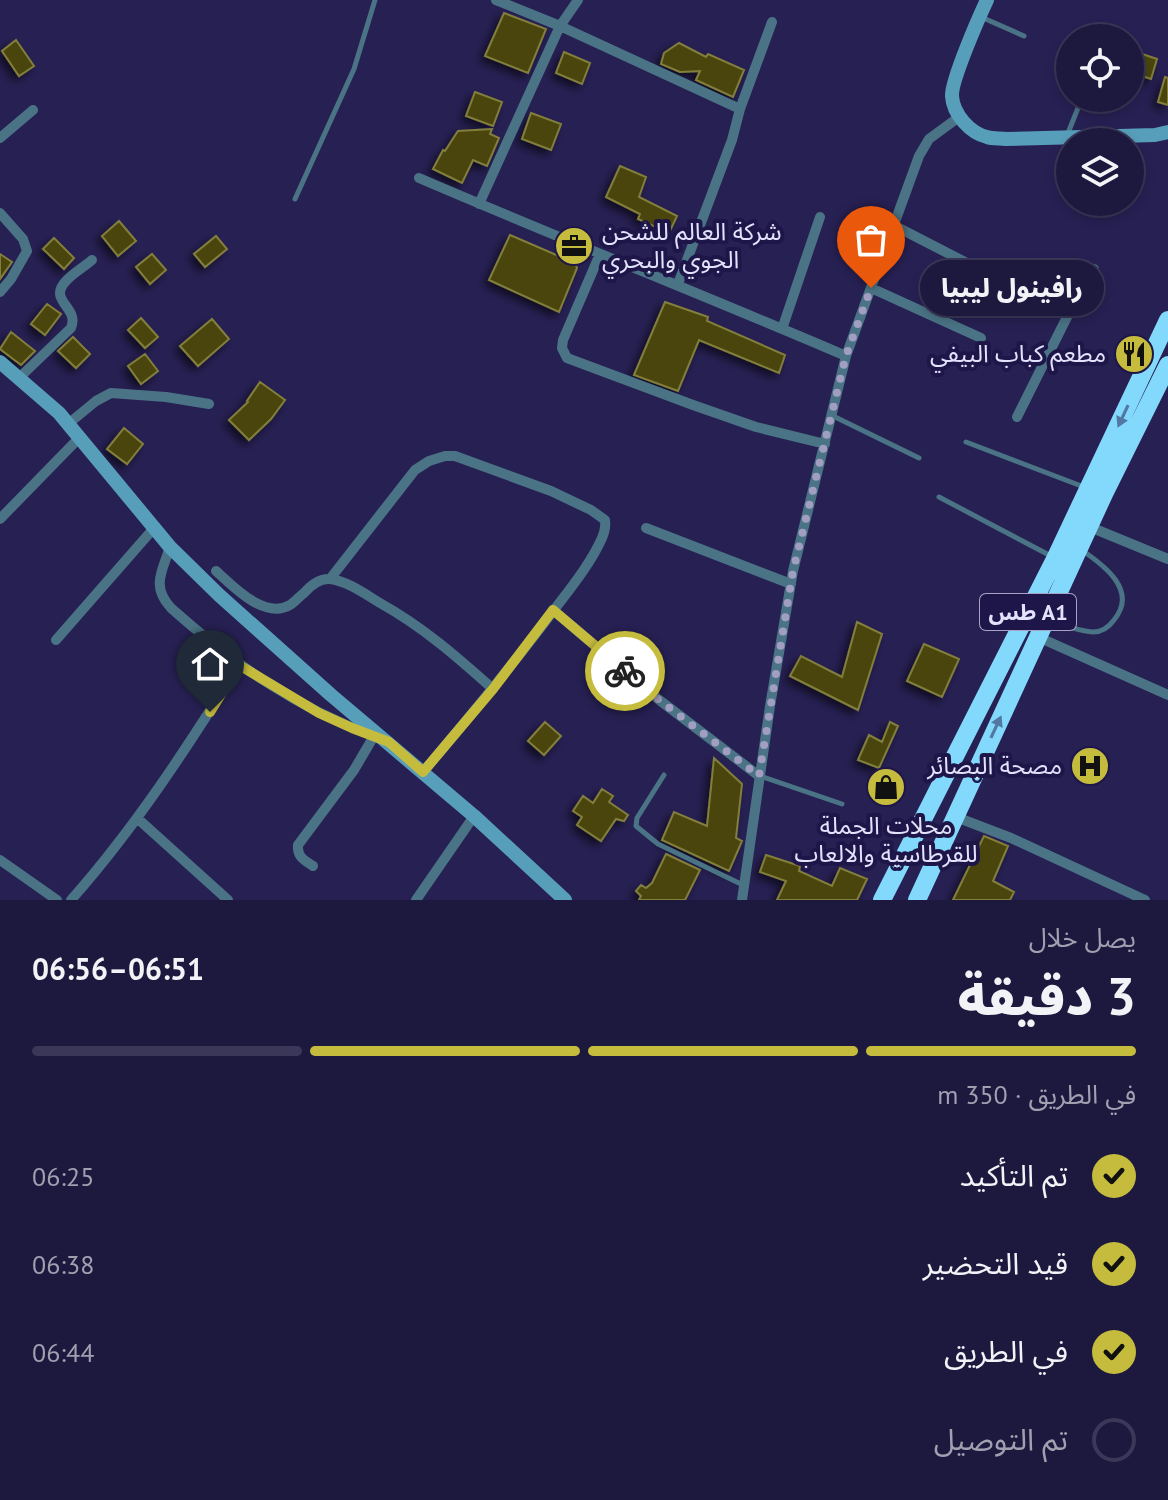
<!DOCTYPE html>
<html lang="ar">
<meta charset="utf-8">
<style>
body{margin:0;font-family:"PT Sans","Noto Sans Arabic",sans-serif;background:#2a2549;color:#f1f3f6;direction:rtl;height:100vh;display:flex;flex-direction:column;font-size:30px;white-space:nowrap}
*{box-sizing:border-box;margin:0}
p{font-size:26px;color:#a0a0b0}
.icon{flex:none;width:44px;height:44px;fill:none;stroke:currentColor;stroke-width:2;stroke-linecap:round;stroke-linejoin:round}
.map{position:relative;height:900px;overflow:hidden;direction:ltr}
.side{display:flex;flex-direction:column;background:#1d183e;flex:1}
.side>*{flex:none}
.buttons{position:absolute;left:1056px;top:24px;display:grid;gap:16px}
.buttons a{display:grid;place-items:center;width:88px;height:88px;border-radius:50%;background:#1d183e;box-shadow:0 4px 12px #0003,0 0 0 2px #3b3758;font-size:40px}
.pin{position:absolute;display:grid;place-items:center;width:68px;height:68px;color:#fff;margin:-82px -34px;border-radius:50% 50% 50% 0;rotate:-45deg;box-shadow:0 0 8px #0007}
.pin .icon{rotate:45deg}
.courier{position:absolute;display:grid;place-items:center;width:80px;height:80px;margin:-40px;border:6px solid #c5bc3d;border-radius:50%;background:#fff;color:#222;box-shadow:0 2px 10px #0007}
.bubble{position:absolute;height:56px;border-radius:28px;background:#1d183e;box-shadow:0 4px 12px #0003,0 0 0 2px #3b3758;font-size:26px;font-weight:800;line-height:56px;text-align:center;direction:rtl}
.head em{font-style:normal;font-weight:800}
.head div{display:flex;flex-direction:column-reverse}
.head{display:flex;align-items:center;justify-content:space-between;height:136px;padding:0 32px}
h1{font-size:52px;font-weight:800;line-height:60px}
.bar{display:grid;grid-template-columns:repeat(4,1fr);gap:12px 8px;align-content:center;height:96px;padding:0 32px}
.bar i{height:10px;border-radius:6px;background:#3b3758}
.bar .selected{background:#c5bc3d}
.bar p{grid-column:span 4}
ol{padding:0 32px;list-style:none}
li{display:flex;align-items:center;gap:24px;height:88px}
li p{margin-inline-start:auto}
li .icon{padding:8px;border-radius:50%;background:#c5bc3d;color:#111;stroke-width:4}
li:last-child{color:#a0a0b0}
li i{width:44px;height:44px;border:4px solid #3b3758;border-radius:50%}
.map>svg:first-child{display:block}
.building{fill:#48440d;stroke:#827e3a;stroke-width:2;filter:url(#shadow)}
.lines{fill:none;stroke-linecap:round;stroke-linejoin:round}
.lane{stroke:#4a7486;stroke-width:5}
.street{stroke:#4a7486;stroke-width:10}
.secondary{stroke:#579eba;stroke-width:14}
.highway{stroke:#82d9fc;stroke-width:18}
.oneway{fill:#5078a2}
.done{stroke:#a19ec1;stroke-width:8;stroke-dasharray:0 14.4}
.route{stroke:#c5bc3d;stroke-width:10}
.labels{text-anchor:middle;stroke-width:8;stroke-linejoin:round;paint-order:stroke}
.shield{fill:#1e1648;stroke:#a7a5c6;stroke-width:2}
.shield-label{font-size:22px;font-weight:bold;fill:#e2e2fc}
.poi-label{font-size:24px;fill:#e2e2fc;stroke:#1e1648;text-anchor:end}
</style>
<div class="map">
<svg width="1168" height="900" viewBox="0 0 1168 900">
<defs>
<filter id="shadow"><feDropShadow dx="-4.5" dy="4.5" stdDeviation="4" flood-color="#0009"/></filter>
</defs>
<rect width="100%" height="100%" fill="#272053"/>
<path class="building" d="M504 13 546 29 528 73 485 56Z
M16 40 34 66 19 76 2 51Z
M679 43 706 57 708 54 744 70 733 97 696 80 700 71 680 72 661 64 664 53Z
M1130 50 1157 59 1151 79 1130 72Z
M564 52 590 63 582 84 556 73Z
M1165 77 1168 78V105L1158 102Z
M475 92 502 102 493 126 466 116Z
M531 113 561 124 551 150 522 139Z
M492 129 490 134 499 138 487 166 473 160 462 183 433 169 443 150 445 151 458 131Z
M620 166 646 177 639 197 677 216 669 233 638 219 640 214 606 197Z
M119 221 136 241 118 256 102 236Z
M510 235 575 263 577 268 559 312 489 280Z
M216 236 227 249 205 267 194 254Z
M54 238 74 258 64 269 43 249Z
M0 254 12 262 0 279Z
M152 254 166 270 150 284 136 267Z
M665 302 708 317 707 321 785 355 779 373 699 340 678 391 634 375Z
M47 304 61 314 45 335 31 324Z
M141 318 158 337 145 348 128 330Z
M212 319 229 339 198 366 180 346Z
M11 332 35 351 21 365 0 349Z
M73 337 90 354 76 368 58 351Z
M145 354 158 371 141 384 128 366Z
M260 382 285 400 271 419 249 440 229 420 248 402 247 401Z
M124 428 143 444 127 464 107 449Z
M857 622 882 634 858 710 790 676 801 656 842 677Z
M924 644 959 659 942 697 907 681Z
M545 722 561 736 544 755 528 741Z
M890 722 898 726 879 768 858 760 869 735 882 742Z
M714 758 742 784 736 838 742 841 729 871 662 840 674 812 707 826Z
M602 789 613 796 609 802 628 815 624 821 616 819 601 841 577 825 582 817 573 811 583 796 593 803Z
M984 836 1008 846 993 881 1014 892 1010 900H953Z
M666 854 700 870 685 900H639L641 896 636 891 641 885 646 888 652 883Z
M766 855 800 866 799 871 832 886 840 868 867 879 857 900H777L786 881 760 872Z"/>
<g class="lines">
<path class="lane" d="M981 17 1024 36
M1068 133 1082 98
M295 199 354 69 375 0
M833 416 919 458
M966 442 1084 487
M939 497 1051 556
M1050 622C1064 624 1079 632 1093 632 1102 632 1109 627 1114 620 1138 591 1105 566 1083 551
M664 775 637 818 636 826 658 844 743 885
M760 776 842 804"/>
<path class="street" d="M496 0 560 26 740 109
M0 138 33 110
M419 178C561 239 704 295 846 356
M479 204 560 26 578 0
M0 213 23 239 27 251 11 279 0 292
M893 225 1068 315
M600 254 563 340 562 348 567 358 693 405 756 427 825 444
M678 284 732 140 740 109 772 22
M871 288 981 338
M782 329 820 217
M19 378 71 328C80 307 47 301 66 281 73 273 84 267 92 260
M1017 417 1068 315 1094 269
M68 424 96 401 111 393 166 397 209 404
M0 519 79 438
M1090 527 1168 559
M646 528 791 584
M170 547C162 572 151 586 171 608 235 665 295 707 376 737
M216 571C233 586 264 620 290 605 295 602 300 596 304 593 311 585 319 578 330 579 347 581 365 594 380 603 423 627 456 656 493 689
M330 579 415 470 429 461 445 456H455L551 491 591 510 605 520C606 527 605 531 602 538 590 565 569 590 551 614 510 668 467 720 423 772
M553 610 658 699 759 776
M1038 637 1168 695
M56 640 154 528
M956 817 1011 838 1145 900
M137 818 228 900
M0 860 57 900
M313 866C304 860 297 857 298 845L354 770 374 736
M71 900C135 828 188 746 239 665
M416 900 474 816
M742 900 770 706 793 571 846 356 919 156 929 139 959 117"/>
<path class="secondary" d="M987 0C979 17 951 81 952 96 953 114 970 133 987 137 993 139 1000 138 1006 139L1155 135 1168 132
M0 362 59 413 170 547 219 595 331 695 474 816 565 900"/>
<path class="highway" d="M882 900 1055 559 1168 320
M917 900 1104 494 1168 365"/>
</g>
<defs><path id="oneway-solid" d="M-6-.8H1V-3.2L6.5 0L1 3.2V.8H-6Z" transform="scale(2)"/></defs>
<g class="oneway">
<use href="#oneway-solid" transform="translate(1123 416) rotate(115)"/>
<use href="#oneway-solid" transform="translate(996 727) rotate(-65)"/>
</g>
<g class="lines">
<path class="done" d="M625 671 658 699 759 776 793 571 846 356 871 288"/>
<path class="route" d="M210 712 239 665 319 713 352 728 389 742 423 772 493 689 553 610 625 671"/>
</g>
<defs>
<g id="office-disc" transform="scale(2)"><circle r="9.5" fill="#c5bc3d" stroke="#1e1648"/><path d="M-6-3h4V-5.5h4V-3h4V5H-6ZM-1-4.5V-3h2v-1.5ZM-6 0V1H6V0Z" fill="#111"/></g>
<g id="restaurant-disc" transform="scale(2)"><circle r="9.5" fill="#c5bc3d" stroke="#1e1648"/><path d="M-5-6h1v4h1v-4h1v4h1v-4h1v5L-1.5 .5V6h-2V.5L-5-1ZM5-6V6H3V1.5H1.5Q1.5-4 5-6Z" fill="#111"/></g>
<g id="hospital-disc" transform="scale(2)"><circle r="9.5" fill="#c5bc3d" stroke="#1e1648"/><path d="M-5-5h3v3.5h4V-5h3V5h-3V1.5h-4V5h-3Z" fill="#111"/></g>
<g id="shop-disc" transform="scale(2)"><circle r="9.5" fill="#c5bc3d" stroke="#1e1648"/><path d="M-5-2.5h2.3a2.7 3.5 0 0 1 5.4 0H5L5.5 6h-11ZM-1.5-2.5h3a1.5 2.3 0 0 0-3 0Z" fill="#111"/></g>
</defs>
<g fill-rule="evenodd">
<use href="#office-disc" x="574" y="246"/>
<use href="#restaurant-disc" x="1134" y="354"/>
<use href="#hospital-disc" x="1090" y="766"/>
<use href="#shop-disc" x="886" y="787"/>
</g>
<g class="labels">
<rect class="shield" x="980" y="594" width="96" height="36" rx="6"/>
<g class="shield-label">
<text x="1028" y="620">طس A1</text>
</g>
<g class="poi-label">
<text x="602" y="240" text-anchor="start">شركة العالم للشحن<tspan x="602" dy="28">الجوي والبحري</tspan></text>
<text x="1106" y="362">مطعم كباب البيفي</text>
<text x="1062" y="774">مصحة البصائر</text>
<text x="886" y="834" text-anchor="middle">محلات الجملة<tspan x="886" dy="28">للقرطاسية والالعاب</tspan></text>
</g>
</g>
</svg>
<div class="buttons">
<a><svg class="icon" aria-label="locate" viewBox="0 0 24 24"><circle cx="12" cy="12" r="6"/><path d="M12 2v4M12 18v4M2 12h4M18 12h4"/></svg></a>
<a><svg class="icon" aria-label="layers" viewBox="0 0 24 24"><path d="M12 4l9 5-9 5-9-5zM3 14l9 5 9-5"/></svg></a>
</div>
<div class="pin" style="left:871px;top:288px;background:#ea580c"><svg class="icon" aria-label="bag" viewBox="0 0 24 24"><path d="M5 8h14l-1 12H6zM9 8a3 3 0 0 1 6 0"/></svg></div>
<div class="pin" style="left:210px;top:712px;background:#1f2937"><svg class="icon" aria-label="home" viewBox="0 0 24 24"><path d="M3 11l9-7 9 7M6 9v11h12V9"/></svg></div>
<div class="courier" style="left:625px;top:671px"><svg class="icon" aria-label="bike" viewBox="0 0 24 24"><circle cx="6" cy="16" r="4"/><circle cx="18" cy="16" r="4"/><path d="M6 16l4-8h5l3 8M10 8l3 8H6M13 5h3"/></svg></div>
<div class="bubble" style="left:920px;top:260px;width:184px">رافينول ليبيا</div>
</div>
<section class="side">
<div class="head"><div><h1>3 دقيقة</h1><p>يصل خلال</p></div><em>06:51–06:56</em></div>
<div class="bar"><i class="selected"></i><i class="selected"></i><i class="selected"></i><i></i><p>في الطريق · 350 m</p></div>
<ol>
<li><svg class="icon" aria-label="check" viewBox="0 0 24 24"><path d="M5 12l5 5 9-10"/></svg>تم التأكيد<p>06:25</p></li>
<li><svg class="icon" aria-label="check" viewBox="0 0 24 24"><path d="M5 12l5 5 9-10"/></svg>قيد التحضير<p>06:38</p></li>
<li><svg class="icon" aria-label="check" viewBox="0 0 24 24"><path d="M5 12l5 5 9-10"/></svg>في الطريق<p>06:44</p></li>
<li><i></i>تم التوصيل</li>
</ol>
</section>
